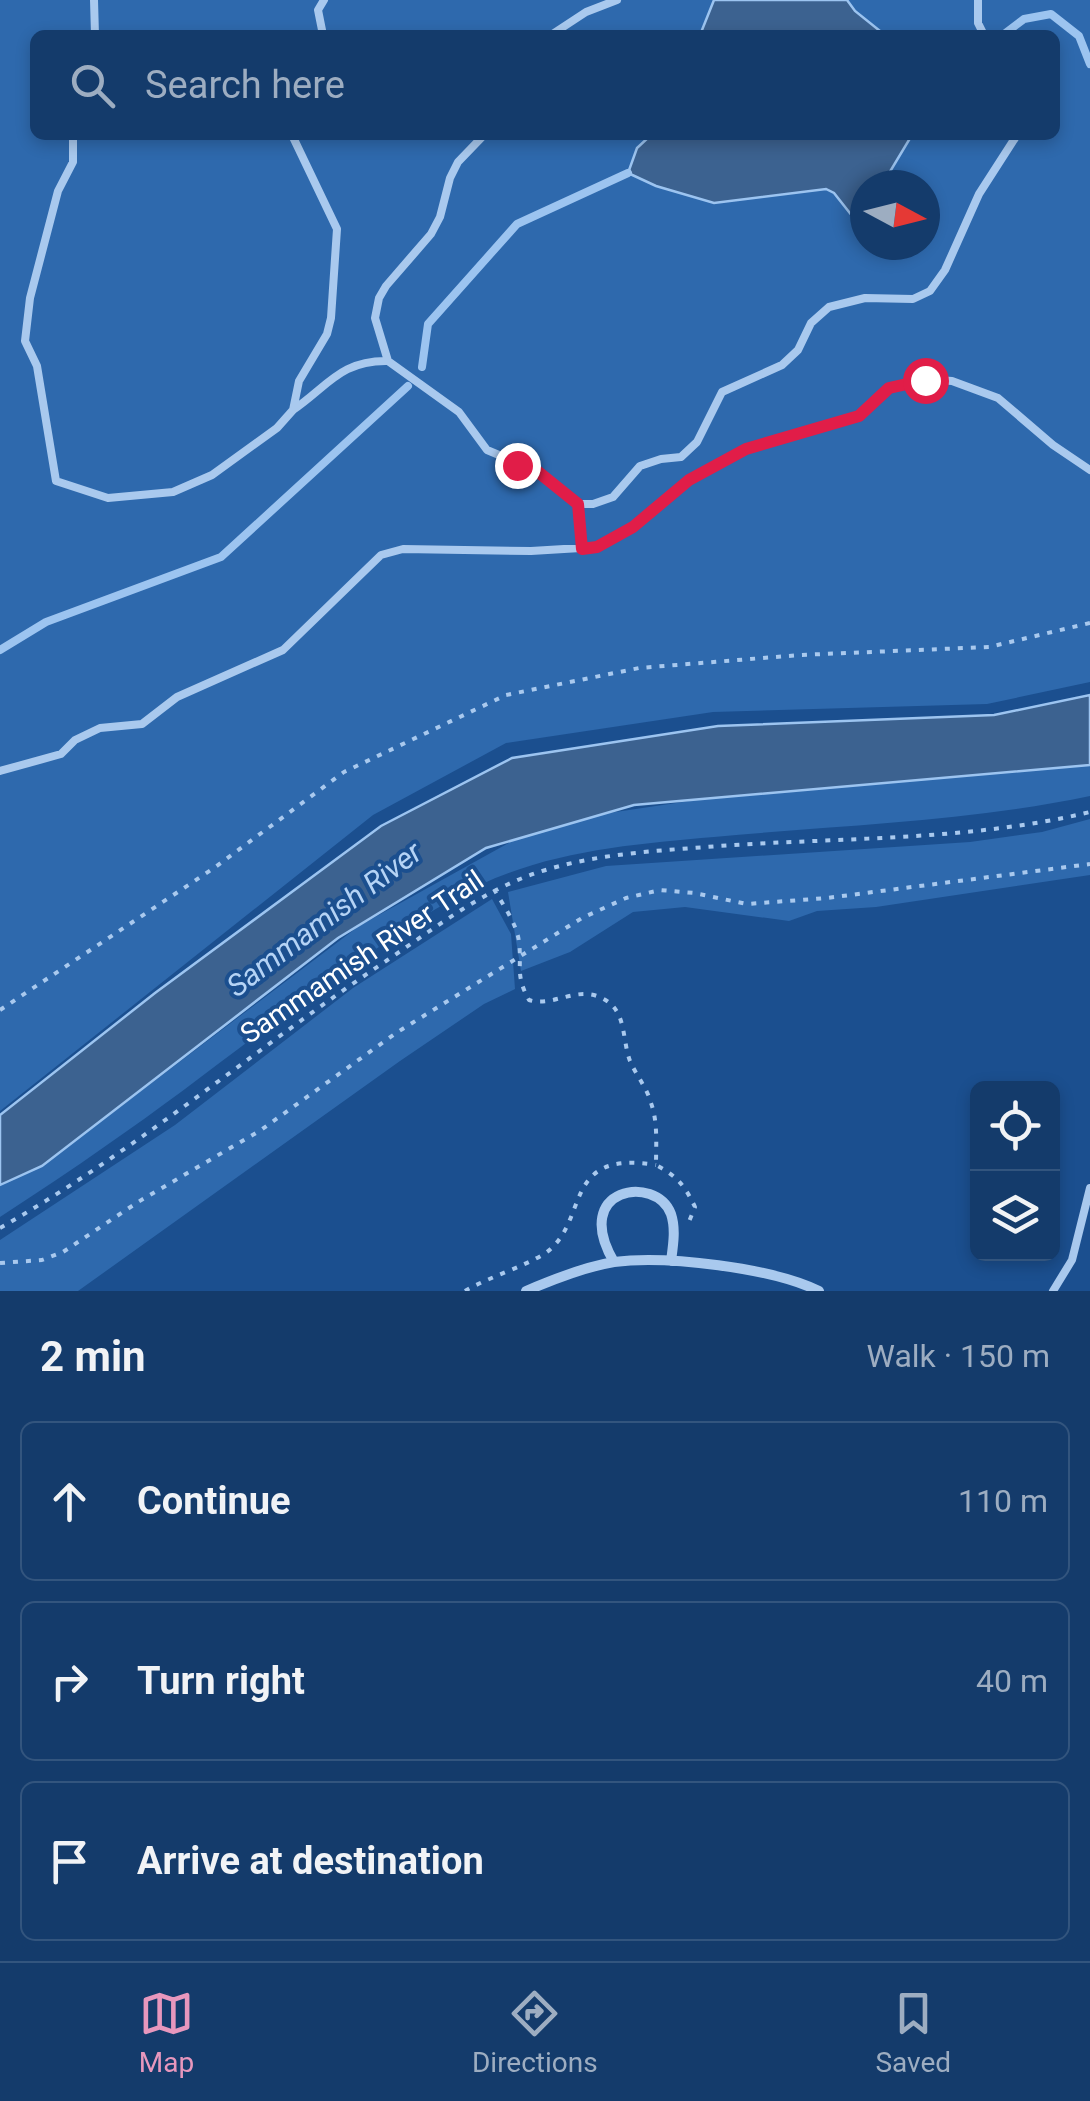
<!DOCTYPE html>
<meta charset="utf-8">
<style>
:root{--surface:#143b6b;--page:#1d4271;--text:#f1f3f6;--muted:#9dadc1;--line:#33557e;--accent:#e797bd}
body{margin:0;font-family:Roboto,sans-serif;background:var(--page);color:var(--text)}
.controls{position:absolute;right:30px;bottom:30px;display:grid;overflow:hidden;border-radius:15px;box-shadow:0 5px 15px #0003}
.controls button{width:90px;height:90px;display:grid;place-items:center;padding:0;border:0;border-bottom:2px solid var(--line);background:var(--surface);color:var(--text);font:50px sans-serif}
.compass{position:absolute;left:850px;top:170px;width:90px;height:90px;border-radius:50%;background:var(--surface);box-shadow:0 5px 15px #0003;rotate:97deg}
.stop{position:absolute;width:30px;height:30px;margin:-22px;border:8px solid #e11d48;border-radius:50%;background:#fff}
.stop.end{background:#e11d48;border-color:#fff;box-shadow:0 2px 10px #0008}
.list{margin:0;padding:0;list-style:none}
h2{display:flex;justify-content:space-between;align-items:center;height:130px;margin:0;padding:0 40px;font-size:42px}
h2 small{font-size:32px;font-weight:400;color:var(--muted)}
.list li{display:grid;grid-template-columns:65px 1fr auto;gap:30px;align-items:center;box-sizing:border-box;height:160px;margin:0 20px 20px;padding:0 20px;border:2px solid var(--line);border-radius:15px}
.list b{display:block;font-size:38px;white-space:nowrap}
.list em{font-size:32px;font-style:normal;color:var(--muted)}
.icon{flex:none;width:55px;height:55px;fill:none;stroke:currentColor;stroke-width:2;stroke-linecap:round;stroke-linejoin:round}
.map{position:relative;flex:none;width:1090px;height:1291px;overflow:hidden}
.search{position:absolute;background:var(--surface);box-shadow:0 5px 15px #0003;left:30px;right:30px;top:30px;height:110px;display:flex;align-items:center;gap:25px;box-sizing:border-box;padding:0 35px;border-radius:15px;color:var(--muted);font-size:38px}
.sheet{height:670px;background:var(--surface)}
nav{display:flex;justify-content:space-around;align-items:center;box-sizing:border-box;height:140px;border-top:2px solid var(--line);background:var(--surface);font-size:28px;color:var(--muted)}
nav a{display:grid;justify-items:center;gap:5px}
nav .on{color:var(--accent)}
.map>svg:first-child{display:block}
.green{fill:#2e69ad;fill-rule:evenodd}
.water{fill:#3c6290;stroke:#9cc4f0;stroke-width:2.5}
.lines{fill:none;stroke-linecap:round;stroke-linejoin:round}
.stream{stroke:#9cc4f0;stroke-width:8}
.path{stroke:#a9c9ee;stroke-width:4;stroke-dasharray:5 8;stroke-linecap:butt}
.service{stroke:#a9c9ee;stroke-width:8}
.minor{stroke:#a9c9ee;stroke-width:10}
.route{stroke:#e11d48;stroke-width:12}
.labels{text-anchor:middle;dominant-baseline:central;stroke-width:8;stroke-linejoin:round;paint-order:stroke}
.street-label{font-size:28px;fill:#fff;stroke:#1b4f8f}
.water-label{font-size:30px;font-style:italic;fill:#b5d3f5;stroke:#1b4f8f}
</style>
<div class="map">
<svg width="1090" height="1291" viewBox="0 0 1090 1291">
<rect width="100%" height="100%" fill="#1b4f8f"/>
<!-- green -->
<path class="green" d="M 0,0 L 1090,0 L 1090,682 L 987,704 L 713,712 L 506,743 L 373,815 L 0,1111 ZM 35,35 L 1055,35 L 1055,135 L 35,135 ZM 865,185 L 925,185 L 925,245 L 865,245 Z
M 1090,765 L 1090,796 C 967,822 840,825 714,837 C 645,843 572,849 506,874 C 446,896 391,939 339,975 C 260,1030 186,1091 107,1145 C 72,1170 36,1193 0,1217 L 0,1185 L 42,1166 L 359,926 L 514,840 L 602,814 L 703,799 Z
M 1090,819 L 1090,875 L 876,907 L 817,911 L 789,921 L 685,907 L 633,912 L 570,952 L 521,971 L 508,892 L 606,866 L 970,842 L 1042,832 Z
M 492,899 L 511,934 L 515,989 L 484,1004 L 400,1061 L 78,1291 L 0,1291 L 0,1240 L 175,1125 L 353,988 Z"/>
<!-- water -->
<path class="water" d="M 714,0 L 847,0 L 855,11 L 885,35 L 700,35 Z
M 651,135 L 912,135 L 882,185 L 865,185 L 864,218 L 853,217 L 834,193 L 826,189 L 714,203 L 656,186 L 628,173 L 637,148 Z
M 1090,695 L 1090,765 L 634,805 L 486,848 L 338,938 L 42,1166 L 0,1185 L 0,1115 L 155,993 L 381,826 L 512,758 L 718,726 L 994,715 Z"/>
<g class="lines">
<!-- stream -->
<path class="stream" d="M 1003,35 L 1024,19 L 1051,14 L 1079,36 L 1090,64
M 422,367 L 428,324 L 517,224 L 628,173
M 0,650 L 46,622 L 221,557 L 408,386"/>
<!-- path -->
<path class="path" d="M 494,889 C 503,905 517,924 519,942 C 522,967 515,975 529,1000 C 551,1007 574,988 597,996 C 628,1007 621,1037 630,1061 C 636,1075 647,1088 651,1103 C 658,1122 656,1145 656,1165 C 677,1176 685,1186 695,1207 L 688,1224
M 0,1010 L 214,868 L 344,772 L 506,695 L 639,668 L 800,655 L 989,647 L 1090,623
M 0,1228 C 136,1151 256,1048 386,961 C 438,926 488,886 549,869 C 600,854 654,851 706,847 C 833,837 966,842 1090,812
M 0,1263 L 42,1260 L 63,1252 L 138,1202 L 261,1130 L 396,1033 L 582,918 L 626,898 L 660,890 L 694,893 L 747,904 L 827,898 L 1090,864
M 465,1291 C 489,1277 523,1267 544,1254 C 591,1223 559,1149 656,1165"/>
<!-- service -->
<path class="service" d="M 94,0 L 95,35
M 978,0 L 978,23 L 984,35
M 323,35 L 318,10 L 324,0
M 551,35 L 586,12 L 617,0
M 73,135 L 73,162 L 58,191 L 30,298 L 25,341 L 37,366 L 56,481 L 108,498 L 173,492 L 212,475 L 277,428 L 293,410 L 299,381 L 327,334 L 331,318 L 337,229 L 292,135
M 484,135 L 458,162 L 450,178 L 440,217 L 431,234 L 386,286 L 379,298 L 375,318 L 388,361 L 459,412 L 487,450 L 537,471 L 579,504 L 593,504 L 613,497 L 640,466 L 661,459 L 681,457 L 697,442 L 722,392 L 782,365 L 798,350 L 811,323 L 829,307 L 865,298 L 913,299 L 930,291 L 945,270 L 979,194 L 1017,135
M 293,410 C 328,386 341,360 388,361
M 579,504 L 582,549
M 0,771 L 61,754 L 75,740 L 100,728 L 142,724 L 177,697 L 283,650 L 381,555 L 403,549 L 531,551 L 597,547 L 633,527 L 689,480 L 746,449 L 859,416 L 889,387 L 925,379 L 952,381 L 998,398 L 1053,445 L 1090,470
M 1053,1291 L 1072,1260 L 1090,1188"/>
<!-- minor -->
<path class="minor" d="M 614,1262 C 570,1187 656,1174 671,1214 C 676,1229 673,1246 671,1261
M 526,1291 C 554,1279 584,1267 614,1262 C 666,1255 772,1268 819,1291"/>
</g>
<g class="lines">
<!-- route -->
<path class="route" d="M 517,465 L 537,471 L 578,504 L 582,549 L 597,547 L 633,527 L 689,480 L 746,449 L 859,416 L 889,388 L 925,380"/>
</g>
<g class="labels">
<!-- street labels -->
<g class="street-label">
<text transform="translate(362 957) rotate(-34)">Sammamish River Trail</text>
</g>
<!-- water labels -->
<g class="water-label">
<text transform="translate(324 919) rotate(-37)">Sammamish River</text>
</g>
</g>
</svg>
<div class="controls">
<button><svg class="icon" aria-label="locate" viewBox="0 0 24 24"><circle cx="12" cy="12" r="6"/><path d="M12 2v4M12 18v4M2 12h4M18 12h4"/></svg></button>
<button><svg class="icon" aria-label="layers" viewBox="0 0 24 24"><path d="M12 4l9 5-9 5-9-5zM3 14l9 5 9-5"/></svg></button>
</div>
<svg class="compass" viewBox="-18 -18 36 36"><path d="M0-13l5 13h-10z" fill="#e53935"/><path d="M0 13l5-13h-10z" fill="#9dadc1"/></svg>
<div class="stop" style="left:925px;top:380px"></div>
<div class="stop end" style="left:517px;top:465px"></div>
<div class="search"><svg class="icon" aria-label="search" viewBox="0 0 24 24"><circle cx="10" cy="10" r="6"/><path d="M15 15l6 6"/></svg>Search here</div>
</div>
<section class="sheet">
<h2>2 min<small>Walk · 150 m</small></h2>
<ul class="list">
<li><svg class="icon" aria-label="ahead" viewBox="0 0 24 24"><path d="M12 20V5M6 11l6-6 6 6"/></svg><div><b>Continue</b></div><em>110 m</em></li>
<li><svg class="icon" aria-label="right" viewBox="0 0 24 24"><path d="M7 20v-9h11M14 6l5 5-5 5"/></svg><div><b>Turn right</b></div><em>40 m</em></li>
<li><svg class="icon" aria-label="arrive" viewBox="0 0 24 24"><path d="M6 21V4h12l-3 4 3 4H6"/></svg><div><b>Arrive at destination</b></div></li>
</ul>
</section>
<nav>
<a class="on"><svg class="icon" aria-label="map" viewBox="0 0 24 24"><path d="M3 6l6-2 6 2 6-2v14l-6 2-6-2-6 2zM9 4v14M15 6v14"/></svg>Map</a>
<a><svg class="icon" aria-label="directions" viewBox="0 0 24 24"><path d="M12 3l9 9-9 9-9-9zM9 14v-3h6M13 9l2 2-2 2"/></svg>Directions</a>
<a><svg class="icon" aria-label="saved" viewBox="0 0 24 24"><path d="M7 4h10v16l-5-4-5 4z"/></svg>Saved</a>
</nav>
